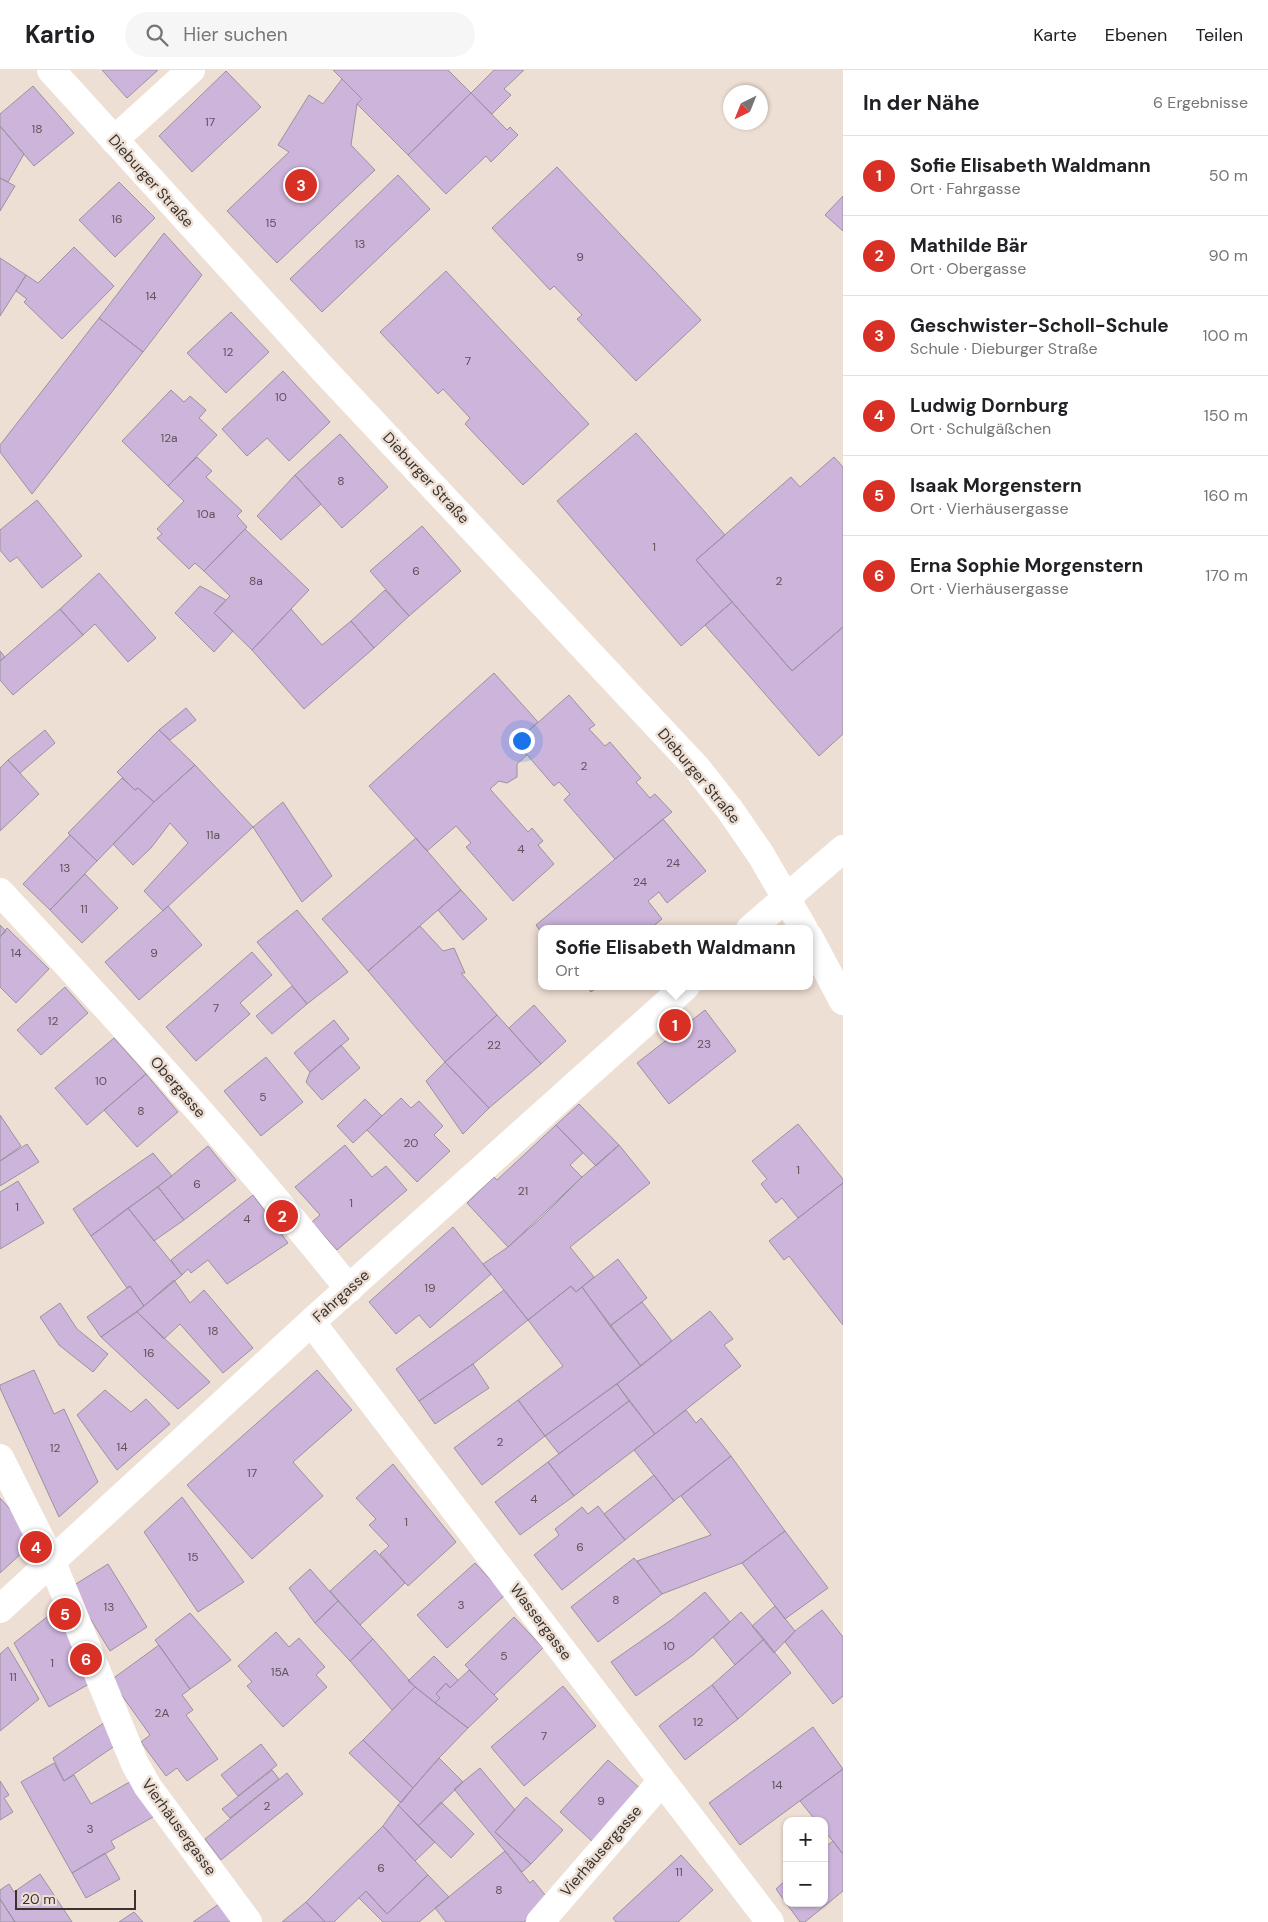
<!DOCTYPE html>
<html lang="de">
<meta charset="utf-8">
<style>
:root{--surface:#fff;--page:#f6f6f6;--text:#202124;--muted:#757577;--line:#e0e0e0;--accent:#d93025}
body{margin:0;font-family:"DM Sans",sans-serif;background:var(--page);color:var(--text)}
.controls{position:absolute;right:15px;bottom:15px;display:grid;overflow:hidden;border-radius:10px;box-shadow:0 1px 4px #0004}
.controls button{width:45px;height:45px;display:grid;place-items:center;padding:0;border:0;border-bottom:1px solid var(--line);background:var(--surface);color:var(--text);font:25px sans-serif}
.compass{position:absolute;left:723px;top:15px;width:45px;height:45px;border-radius:50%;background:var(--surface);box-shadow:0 1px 4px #0004;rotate:223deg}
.scale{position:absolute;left:15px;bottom:12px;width:121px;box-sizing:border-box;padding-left:5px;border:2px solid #39332f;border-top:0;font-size:14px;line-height:18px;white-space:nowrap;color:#39332f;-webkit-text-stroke:4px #eedfd4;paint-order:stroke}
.you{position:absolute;left:521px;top:670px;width:18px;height:18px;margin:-12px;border:4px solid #fff;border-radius:50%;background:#1a73e8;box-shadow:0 0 0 8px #1a73e833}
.badge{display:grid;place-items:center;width:32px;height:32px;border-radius:50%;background:var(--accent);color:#fff;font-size:16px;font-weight:700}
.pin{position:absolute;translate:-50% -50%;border:2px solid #fff;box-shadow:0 1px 5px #0006}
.popup{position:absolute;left:538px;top:855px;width:275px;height:65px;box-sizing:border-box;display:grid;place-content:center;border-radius:10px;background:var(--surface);filter:drop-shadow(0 1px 4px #0005);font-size:16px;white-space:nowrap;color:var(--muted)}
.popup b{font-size:19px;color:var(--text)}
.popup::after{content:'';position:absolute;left:50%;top:100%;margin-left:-10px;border:10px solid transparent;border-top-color:var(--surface)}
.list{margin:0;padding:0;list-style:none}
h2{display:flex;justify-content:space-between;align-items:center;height:65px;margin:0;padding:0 20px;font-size:21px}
h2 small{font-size:16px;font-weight:400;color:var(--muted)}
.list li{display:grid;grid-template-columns:32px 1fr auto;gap:15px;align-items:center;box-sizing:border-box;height:80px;padding:0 20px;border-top:1px solid var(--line)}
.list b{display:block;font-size:19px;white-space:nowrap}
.list p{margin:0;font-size:16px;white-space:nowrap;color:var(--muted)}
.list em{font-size:16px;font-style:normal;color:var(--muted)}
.icon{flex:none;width:28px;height:28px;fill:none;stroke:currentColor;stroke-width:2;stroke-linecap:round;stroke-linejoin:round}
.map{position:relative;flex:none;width:843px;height:1852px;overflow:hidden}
header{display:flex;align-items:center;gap:30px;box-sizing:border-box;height:70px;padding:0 25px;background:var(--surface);border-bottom:1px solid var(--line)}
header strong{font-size:24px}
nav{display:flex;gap:28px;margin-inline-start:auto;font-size:18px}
.search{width:350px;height:45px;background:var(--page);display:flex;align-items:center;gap:12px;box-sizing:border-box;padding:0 18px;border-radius:28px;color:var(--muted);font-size:19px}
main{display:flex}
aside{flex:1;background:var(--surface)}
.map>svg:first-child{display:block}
.building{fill:#ccb4db;stroke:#9a92a0}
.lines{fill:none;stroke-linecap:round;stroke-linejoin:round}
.street{stroke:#fff;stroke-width:28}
.secondary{stroke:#fff;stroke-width:28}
.labels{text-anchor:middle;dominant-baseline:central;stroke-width:5;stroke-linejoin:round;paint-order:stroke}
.number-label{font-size:12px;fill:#5e535a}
.street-label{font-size:15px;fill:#39332f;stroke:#eedfd4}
</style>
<header>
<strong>Kartio</strong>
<div class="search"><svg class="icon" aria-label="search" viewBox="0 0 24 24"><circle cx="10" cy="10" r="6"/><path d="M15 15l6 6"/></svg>Hier suchen</div>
<nav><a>Karte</a><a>Ebenen</a><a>Teilen</a></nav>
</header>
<main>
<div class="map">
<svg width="843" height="1852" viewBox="0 0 843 1852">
<rect width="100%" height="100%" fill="#eedfd4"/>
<!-- building -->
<path class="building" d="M 102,0 L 158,0 L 127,28 Z
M 333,0 L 448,0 L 471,23 L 408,85 L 357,34 L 362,29 Z
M 494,0 L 524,0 L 504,19 L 511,25 L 492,44 L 471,23 Z
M 226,1 L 261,37 L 192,102 L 159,66 Z
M 342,9 L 362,29 L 357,34 L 351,75 L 375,100 L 277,193 L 227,141 L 289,82 L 278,75 L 309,25 L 323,34 Z
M 33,16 L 74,63 L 34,96 L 0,56 L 0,44 Z
M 471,23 L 507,60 L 510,57 L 518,65 L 491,92 L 486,86 L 446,124 L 408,85 Z
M 0,56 L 24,84 L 8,112 L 0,108 Z
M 557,97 L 701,250 L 636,311 L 577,249 L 582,245 L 554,216 L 550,220 L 492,158 Z
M 398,105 L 430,139 L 322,242 L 290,209 Z
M 0,108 L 15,116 L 0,141 Z
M 119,112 L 155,148 L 115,187 L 79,150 Z
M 843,126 L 843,161 L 825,145 Z
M 164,163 L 202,205 L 143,282 L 99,248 Z
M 74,177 L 114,216 L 62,269 L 24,232 L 27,229 L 16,221 L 26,205 L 38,213 Z
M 0,188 L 26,205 L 0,246 Z
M 446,201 L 589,354 L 523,415 L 465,354 L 470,348 L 443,319 L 438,324 L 380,262 Z
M 231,242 L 269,282 L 226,323 L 187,283 Z
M 99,248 L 143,282 L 32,424 L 0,382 L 0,375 Z
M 283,301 L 330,352 L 289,391 L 267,368 L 247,386 L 222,359 Z
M 171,320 L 184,332 L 190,326 L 206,340 L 199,348 L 217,365 L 168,416 L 122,371 Z
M 636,363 L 725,465 L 696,490 L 732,532 L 681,576 L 557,431 Z
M 340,364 L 388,417 L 342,458 L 295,405 Z
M 197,387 L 212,401 L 206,407 L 242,441 L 237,446 L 247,457 L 204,501 L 195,493 L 189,499 L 157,468 L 162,464 L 157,459 L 184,431 L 168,416 Z
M 834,387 L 843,397 L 843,557 L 792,601 L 696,490 L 791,407 L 800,417 Z
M 295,405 L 321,434 L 281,470 L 257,446 Z
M 37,430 L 82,486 L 42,518 L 17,487 L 10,492 L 0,480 L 0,460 Z
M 422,456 L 461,501 L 409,546 L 370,501 Z
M 245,459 L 309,520 L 252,580 L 214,543 L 230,526 L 204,501 Z
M 99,503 L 156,568 L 128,592 L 95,554 L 83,565 L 60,539 Z
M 200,516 L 226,530 L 214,543 L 233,561 L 214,582 L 175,543 Z
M 385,520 L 409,546 L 374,578 L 351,551 Z
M 732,532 L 792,601 L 843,557 L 843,664 L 819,686 L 705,555 Z
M 60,539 L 83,565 L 13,625 L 0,610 L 0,591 Z
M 291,539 L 322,575 L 351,551 L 374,578 L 304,639 L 252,580 Z
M 0,581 L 5,587 L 0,591 Z
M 494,603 L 538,652 L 516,672 L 527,685 L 517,694 L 517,707 L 507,713 L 499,711 L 490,719 L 528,762 L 532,758 L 543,771 L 538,775 L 554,794 L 513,831 L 466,777 L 471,773 L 456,756 L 427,781 L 369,716 Z
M 569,625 L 595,655 L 589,659 L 605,676 L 610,672 L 641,708 L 636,712 L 650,728 L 655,724 L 672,742 L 615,789 L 564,730 L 570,724 L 559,712 L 554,716 L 516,672 Z
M 186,638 L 196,650 L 170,670 L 159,660 Z
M 45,660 L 55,673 L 20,703 L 8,690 Z
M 159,660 L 195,695 L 154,732 L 138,718 L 135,720 L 117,702 Z
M 8,690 L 39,724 L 0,761 L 0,698 Z
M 195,695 L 253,757 L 163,841 L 144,821 L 188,773 L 170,753 L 151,778 L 133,795 L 113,774 L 154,732 Z
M 122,708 L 135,720 L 138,718 L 154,732 L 97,791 L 68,763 Z
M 283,732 L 332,806 L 302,832 L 253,757 Z
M 663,749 L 706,801 L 667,833 L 659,822 L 648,831 L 662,849 L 650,859 L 541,859 L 541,862 L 536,855 Z
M 70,765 L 97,791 L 50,840 L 23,814 Z
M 416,768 L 461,820 L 368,901 L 322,849 Z
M 85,804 L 118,838 L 82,873 L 50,840 Z
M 461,820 L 487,849 L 463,870 L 438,840 Z
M 168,836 L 202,875 L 139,930 L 105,892 Z
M 297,840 L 348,902 L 307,934 L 257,872 Z
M 0,855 L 6,861 L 0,867 Z
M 420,856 L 443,881 L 454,878 L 465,903 L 461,903 L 497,945 L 445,992 L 368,901 Z
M 7,858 L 49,899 L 16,933 L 0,917 L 0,867 Z
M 252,882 L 272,905 L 240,933 L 250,944 L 196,991 L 166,957 Z
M 292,916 L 307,934 L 272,964 L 256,946 Z
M 586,916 L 599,916 L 591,922 Z
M 65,917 L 88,943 L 41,985 L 17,960 Z
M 534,935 L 566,971 L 541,994 L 509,958 Z
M 705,940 L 736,981 L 669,1034 L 637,993 Z
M 497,945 L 541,994 L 489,1038 L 445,992 Z
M 334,950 L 349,969 L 310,1002 L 294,983 Z
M 114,968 L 146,1004 L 87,1055 L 55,1018 Z
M 341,975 L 360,998 L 322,1030 L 306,1012 L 310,1002 Z
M 266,987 L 303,1032 L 261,1066 L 224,1021 Z
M 445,992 L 489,1038 L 463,1064 L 426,1011 Z
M 146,1004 L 178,1042 L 137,1077 L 104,1040 Z
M 401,1028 L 411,1038 L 419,1031 L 443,1056 L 434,1065 L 450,1081 L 417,1112 L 367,1060 Z
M 365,1029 L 382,1046 L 353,1073 L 337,1056 Z
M 579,1034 L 619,1075 L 596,1096 L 556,1055 Z
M 0,1045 L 21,1076 L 0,1091 Z
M 798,1054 L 843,1109 L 843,1113 L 798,1148 L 782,1128 L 776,1133 L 761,1114 L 767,1109 L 752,1091 Z
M 556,1055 L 583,1083 L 570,1095 L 582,1107 L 508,1177 L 467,1133 L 494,1107 L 497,1110 Z
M 27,1074 L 39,1092 L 0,1116 L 0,1091 Z
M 345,1075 L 372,1107 L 386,1096 L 407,1120 L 337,1180 L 312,1152 L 320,1145 L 295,1117 Z
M 619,1075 L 650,1113 L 570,1177 L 594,1207 L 576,1222 L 571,1216 L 528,1250 L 483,1194 L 508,1177 L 540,1149 L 582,1107 Z
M 208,1076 L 236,1110 L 184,1150 L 158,1117 Z
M 153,1083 L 172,1106 L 91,1166 L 73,1139 Z
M 18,1111 L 44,1153 L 0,1179 L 0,1122 Z
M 843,1113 L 843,1255 L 789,1186 L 784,1190 L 769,1171 Z
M 158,1117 L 184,1150 L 154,1171 L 128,1138 Z
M 253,1125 L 288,1173 L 227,1214 L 208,1190 L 191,1203 L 188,1199 L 182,1205 L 171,1190 Z
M 128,1138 L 182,1205 L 144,1236 L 130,1216 L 127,1218 L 91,1166 Z
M 453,1157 L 491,1204 L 430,1258 L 419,1245 L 396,1264 L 369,1232 Z
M 618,1189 L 647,1228 L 610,1256 L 582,1217 Z
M 174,1210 L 190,1233 L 204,1220 L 253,1278 L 223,1303 L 180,1254 L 164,1269 L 137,1242 Z
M 130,1216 L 144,1236 L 101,1267 L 87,1247 Z
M 571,1216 L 576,1222 L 582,1217 L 641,1296 L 545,1366 L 518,1330 L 563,1296 L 528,1250 Z
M 504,1220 L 528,1250 L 473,1294 L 419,1331 L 396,1299 Z
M 642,1232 L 672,1271 L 641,1296 L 610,1256 Z
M 60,1233 L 77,1259 L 108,1284 L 93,1302 L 59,1275 L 40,1247 Z
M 710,1241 L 733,1269 L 724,1275 L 741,1296 L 655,1364 L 617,1314 Z
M 137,1242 L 210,1312 L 178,1339 L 101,1267 Z
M 473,1294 L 489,1318 L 435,1354 L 419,1331 Z
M 34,1300 L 54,1344 L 64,1339 L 98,1412 L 59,1447 L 0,1318 L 0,1315 Z
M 317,1300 L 352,1340 L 293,1392 L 323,1426 L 252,1489 L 187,1415 Z
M 617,1314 L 629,1331 L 559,1384 L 545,1366 Z
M 105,1320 L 131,1342 L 146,1329 L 170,1354 L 117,1400 L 77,1345 Z
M 518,1330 L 545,1366 L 482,1415 L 454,1378 Z
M 629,1331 L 655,1364 L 574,1426 L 548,1392 Z
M 686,1340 L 696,1353 L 701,1348 L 731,1386 L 674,1431 L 634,1380 Z
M 731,1386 L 785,1461 L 742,1493 L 662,1524 L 637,1491 L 711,1465 L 681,1426 Z
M 548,1392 L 574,1426 L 520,1465 L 495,1432 Z
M 393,1394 L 456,1472 L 408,1516 L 380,1484 L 389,1476 L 369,1455 L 376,1449 L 356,1428 Z
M 654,1405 L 674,1431 L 625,1470 L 604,1444 Z
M 182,1427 L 244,1512 L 198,1542 L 144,1462 Z
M 0,1428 L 37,1469 L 0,1503 Z
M 598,1436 L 625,1470 L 562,1520 L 534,1485 L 559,1465 L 555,1459 L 582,1437 L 588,1444 Z
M 785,1461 L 828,1518 L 785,1549 L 742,1493 Z
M 375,1480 L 405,1513 L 360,1555 L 330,1521 Z
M 634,1488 L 662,1524 L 598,1572 L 571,1537 Z
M 475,1493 L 505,1525 L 447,1578 L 417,1545 Z
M 108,1494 L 147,1557 L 110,1581 L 71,1517 Z
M 310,1499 L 338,1531 L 315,1553 L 289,1518 Z
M 705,1522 L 730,1552 L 693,1585 L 636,1626 L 611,1592 L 671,1550 Z
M 338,1531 L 373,1569 L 350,1591 L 315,1553 Z
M 775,1536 L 795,1561 L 774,1583 L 752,1556 Z
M 57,1539 L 89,1614 L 49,1637 L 14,1573 Z
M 822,1540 L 843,1567 L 843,1626 L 833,1634 L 785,1572 L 795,1561 Z
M 741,1542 L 764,1569 L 735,1595 L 713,1567 Z
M 190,1543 L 231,1590 L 190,1619 L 155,1570 Z
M 514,1547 L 543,1578 L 494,1625 L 465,1595 Z
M 276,1562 L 289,1577 L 299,1568 L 325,1597 L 316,1605 L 327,1617 L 283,1657 L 247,1616 L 252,1612 L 238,1596 Z
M 373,1569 L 415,1617 L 392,1640 L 350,1591 Z
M 764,1569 L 791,1603 L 738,1649 L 712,1615 Z
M 159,1575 L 190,1619 L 182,1625 L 193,1640 L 186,1645 L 218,1689 L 187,1711 L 177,1698 L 166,1706 L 141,1672 L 150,1665 L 111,1610 Z
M 8,1577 L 39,1629 L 0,1661 L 0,1584 Z
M 434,1586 L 458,1610 L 450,1618 L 446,1613 L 436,1624 L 440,1628 L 435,1633 L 408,1611 Z
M 469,1600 L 498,1629 L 468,1658 L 435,1633 L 440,1628 L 436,1624 L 446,1613 L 450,1618 Z
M 712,1615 L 738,1649 L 685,1690 L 659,1656 Z
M 563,1616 L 596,1656 L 524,1716 L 491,1677 Z
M 415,1617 L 468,1658 L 439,1688 L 413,1718 L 363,1670 Z
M 105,1652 L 116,1675 L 64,1711 L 53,1688 Z
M 813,1657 L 843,1699 L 740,1775 L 709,1733 Z
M 363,1670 L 413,1718 L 401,1733 L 349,1683 Z
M 261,1674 L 277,1695 L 238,1726 L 221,1705 Z
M 439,1688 L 463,1712 L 418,1756 L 398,1735 Z
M 608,1690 L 642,1720 L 594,1773 L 560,1742 Z
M 54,1693 L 64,1711 L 74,1705 L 91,1734 L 133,1710 L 153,1747 L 111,1771 L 115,1778 L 72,1803 L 21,1712 Z
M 480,1698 L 515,1740 L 495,1762 L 531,1794 L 522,1802 L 454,1719 Z
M 843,1699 L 843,1784 L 824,1760 L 824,1751 L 816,1751 L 800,1731 Z
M 272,1700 L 279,1709 L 230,1748 L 222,1739 Z
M 287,1703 L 303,1724 L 221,1790 L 205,1769 Z
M 0,1711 L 9,1725 L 4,1728 L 13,1742 L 0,1750 Z
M 526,1727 L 563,1760 L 531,1794 L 495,1762 Z
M 441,1732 L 474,1764 L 451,1788 L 418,1756 Z
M 398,1735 L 435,1772 L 415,1791 L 383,1756 Z
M 383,1756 L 428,1805 L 387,1844 L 366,1821 L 334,1852 L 325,1852 L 306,1832 Z
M 833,1771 L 843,1784 L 843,1821 L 805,1852 L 800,1852 L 776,1819 L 787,1809 L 787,1833 L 824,1833 L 824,1778 Z
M 505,1781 L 530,1813 L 533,1810 L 550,1831 L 524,1852 L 446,1852 L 435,1838 Z
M 105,1783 L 120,1809 L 86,1828 L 72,1803 Z
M 681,1785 L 713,1820 L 678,1852 L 616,1852 L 613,1848 Z
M 40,1804 L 72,1852 L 15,1852 L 0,1829 L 0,1820 L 9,1814 L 14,1822 Z
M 428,1805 L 449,1827 L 419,1852 L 383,1852 L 359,1828 L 366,1821 L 387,1844 Z
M 0,1829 L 15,1852 L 0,1852 Z
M 306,1832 L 325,1852 L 282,1852 Z
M 219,1834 L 233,1852 L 193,1852 Z
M 134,1842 L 143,1852 L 119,1852 Z"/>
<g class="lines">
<!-- street -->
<path class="street" d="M 114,70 L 191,0
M 0,822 C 120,951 239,1081 349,1219
M 312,1253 L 770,1852
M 0,1388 L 51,1490 L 135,1694 L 148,1717 L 248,1852
M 540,1852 L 662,1711"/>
<!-- secondary -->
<path class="secondary" d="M 51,0 L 321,297 L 696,697 L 730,740 L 761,785 L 804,859
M 750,859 L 843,779
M 809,867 L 843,931
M 0,1539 L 319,1245 L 686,916"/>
</g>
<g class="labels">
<!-- number labels -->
<g class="number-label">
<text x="210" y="52">17</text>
<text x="37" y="59">18</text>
<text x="117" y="149">16</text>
<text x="271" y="153">15</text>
<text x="360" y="174">13</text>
<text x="580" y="187">9</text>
<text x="151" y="226">14</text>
<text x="228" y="282">12</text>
<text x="468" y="291">7</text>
<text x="281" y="327">10</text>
<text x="169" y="368">12a</text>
<text x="341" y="411">8</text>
<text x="206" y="444">10a</text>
<text x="654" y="477">1</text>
<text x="416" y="501">6</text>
<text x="256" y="511">8a</text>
<text x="779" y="511">2</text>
<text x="584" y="696">2</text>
<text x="213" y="765">11a</text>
<text x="521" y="779">4</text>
<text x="673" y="793">24</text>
<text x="65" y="798">13</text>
<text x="640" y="812">24</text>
<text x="84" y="839">11</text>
<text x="16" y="883">14</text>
<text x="154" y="883">9</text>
<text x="216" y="938">7</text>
<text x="53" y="951">12</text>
<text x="704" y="974">23</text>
<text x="494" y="975">22</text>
<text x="101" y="1011">10</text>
<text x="263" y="1027">5</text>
<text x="141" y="1041">8</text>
<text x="411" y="1073">20</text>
<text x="798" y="1100">1</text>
<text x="197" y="1114">6</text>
<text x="523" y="1121">21</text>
<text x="351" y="1133">1</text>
<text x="17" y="1137">1</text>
<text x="247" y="1149">4</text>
<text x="430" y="1218">19</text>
<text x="213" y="1261">18</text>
<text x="149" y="1283">16</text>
<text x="500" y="1372">2</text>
<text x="122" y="1377">14</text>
<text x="55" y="1378">12</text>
<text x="252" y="1403">17</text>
<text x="534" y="1429">4</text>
<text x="406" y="1452">1</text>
<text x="580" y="1477">6</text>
<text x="193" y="1487">15</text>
<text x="616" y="1530">8</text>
<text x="461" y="1535">3</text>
<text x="109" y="1537">13</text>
<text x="669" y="1576">10</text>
<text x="504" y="1586">5</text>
<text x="52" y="1593">1</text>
<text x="280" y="1602">15A</text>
<text x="13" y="1607">11</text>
<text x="162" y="1643">2A</text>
<text x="698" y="1652">12</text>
<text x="544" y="1666">7</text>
<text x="777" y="1715">14</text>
<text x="601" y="1731">9</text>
<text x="267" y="1736">2</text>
<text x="90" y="1759">3</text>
<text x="381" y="1798">6</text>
<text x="679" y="1802">11</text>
<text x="499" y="1820">8</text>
</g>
<!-- street labels -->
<g class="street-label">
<text transform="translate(151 111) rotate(48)">Dieburger Straße</text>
<text transform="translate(426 408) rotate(47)">Dieburger Straße</text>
<text transform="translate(699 706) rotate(50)">Dieburger Straße</text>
<text transform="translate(178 1017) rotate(49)">Obergasse</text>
<text transform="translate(341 1226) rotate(-42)">Fahrgasse</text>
<text transform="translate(541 1552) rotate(53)">Wassergasse</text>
<text transform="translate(179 1757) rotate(54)">Vierhäusergasse</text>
<text transform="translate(601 1781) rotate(-49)">Vierhäusergasse</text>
</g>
</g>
</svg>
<div class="controls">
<button>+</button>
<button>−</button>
</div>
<svg class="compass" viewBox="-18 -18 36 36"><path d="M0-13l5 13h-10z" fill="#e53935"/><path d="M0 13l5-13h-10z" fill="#757577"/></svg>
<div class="scale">20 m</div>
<div class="you"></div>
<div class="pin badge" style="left:675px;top:955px">1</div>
<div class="popup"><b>Sofie Elisabeth Waldmann</b>Ort</div>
<div class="pin badge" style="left:282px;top:1146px">2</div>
<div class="pin badge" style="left:301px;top:115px">3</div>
<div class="pin badge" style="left:36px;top:1477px">4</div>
<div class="pin badge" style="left:65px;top:1544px">5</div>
<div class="pin badge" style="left:86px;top:1589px">6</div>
</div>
<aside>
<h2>In der Nähe<small>6 Ergebnisse</small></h2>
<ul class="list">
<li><span class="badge">1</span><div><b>Sofie Elisabeth Waldmann</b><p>Ort · Fahrgasse</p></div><em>50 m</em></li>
<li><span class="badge">2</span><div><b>Mathilde Bär</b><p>Ort · Obergasse</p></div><em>90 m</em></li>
<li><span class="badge">3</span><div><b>Geschwister-Scholl-Schule</b><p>Schule · Dieburger Straße</p></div><em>100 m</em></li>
<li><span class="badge">4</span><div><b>Ludwig Dornburg</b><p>Ort · Schulgäßchen</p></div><em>150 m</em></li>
<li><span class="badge">5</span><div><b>Isaak Morgenstern</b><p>Ort · Vierhäusergasse</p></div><em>160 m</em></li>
<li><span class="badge">6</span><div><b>Erna Sophie Morgenstern</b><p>Ort · Vierhäusergasse</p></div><em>170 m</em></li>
</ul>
</aside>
</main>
